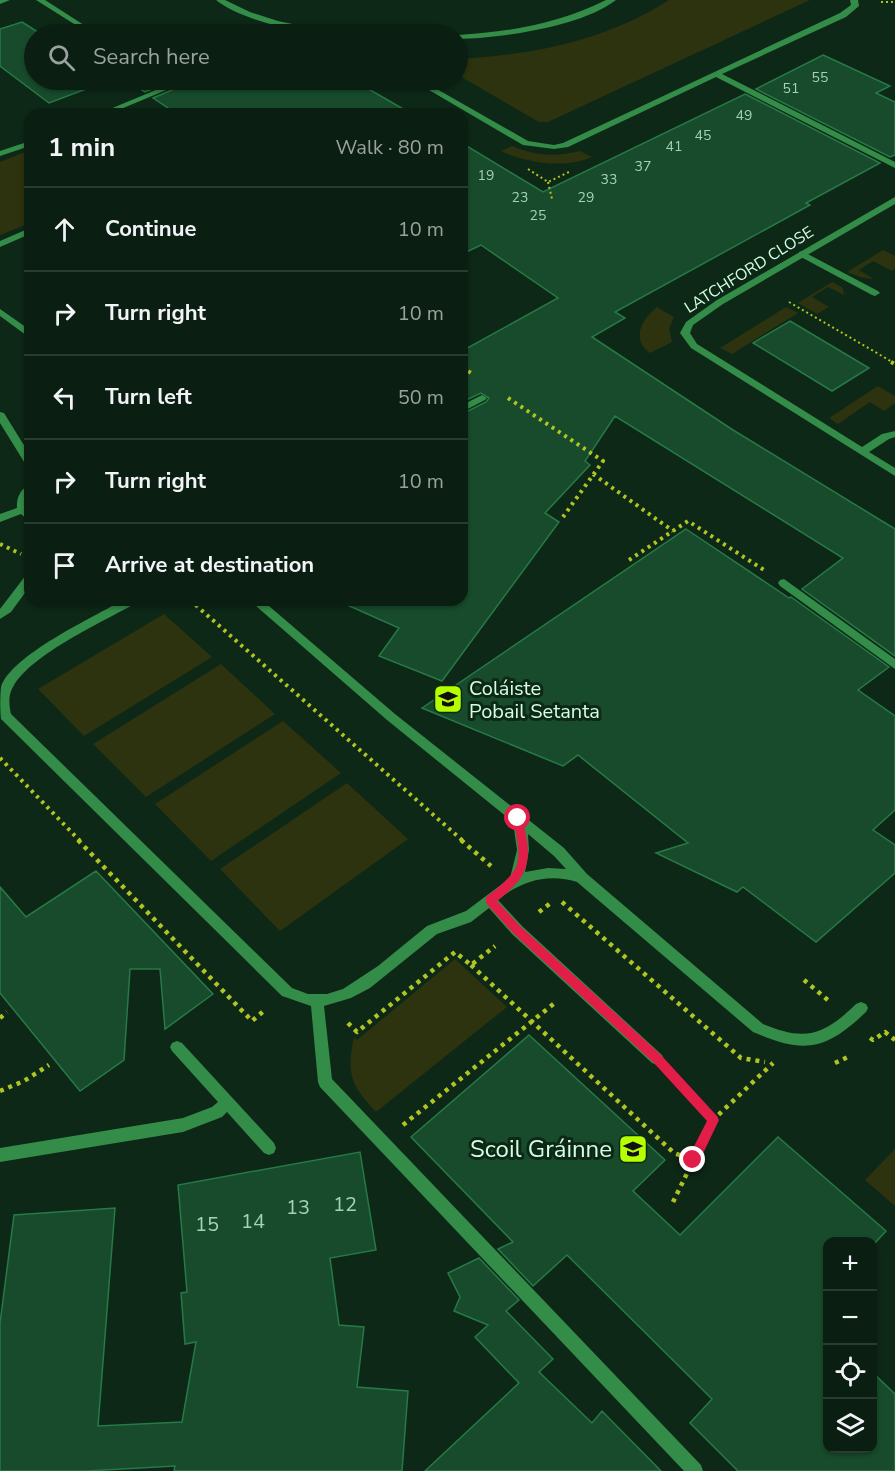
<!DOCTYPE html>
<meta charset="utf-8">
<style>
:root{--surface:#0a1e11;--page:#182b1f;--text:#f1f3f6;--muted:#99a29f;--line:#2a3c31}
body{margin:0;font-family:"Nunito Sans",sans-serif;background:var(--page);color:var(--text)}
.controls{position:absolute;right:18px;bottom:18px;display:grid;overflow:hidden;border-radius:12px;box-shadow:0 2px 4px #0004}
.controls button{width:54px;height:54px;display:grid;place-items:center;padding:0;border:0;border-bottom:2px solid var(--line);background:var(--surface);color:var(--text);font:30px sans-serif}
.stop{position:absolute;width:18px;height:18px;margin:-14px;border:4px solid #e11d48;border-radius:50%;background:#fff}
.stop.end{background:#e11d48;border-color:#fff;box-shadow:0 2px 6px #0008}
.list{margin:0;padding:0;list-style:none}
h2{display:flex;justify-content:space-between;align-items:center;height:78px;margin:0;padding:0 24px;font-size:26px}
h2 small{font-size:20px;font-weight:400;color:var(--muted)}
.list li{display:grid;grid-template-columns:39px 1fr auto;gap:18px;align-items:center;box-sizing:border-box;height:84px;padding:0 24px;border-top:2px solid var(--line)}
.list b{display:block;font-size:22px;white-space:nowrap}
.list em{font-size:20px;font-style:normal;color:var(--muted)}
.icon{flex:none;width:33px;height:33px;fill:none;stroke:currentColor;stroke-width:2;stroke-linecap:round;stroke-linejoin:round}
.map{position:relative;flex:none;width:895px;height:1471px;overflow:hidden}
.search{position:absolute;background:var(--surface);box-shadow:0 2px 4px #0004;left:24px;top:24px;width:444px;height:66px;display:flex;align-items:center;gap:15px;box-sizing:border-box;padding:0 21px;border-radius:33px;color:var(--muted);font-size:22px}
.panel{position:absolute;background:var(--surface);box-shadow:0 2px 4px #0004;left:24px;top:108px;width:444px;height:498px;border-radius:18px}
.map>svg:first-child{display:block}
.green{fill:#2d330f}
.building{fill:#174b2b;stroke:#267a46;stroke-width:1.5}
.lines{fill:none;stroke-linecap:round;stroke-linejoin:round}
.path-far2{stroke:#b0c522;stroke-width:2;stroke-dasharray:2 3;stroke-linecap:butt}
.path-far1{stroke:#b0c522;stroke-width:4;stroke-dasharray:3 4.5;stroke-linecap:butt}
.path{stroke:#b0c522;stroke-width:4.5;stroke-dasharray:4 5;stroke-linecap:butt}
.lane{fill:#338c47;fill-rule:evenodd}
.street{fill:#338c47;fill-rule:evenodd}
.route{fill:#e11d48}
.labels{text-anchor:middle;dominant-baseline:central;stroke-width:6;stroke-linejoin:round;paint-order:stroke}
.far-number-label{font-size:14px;fill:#a5d2b4}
.far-street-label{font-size:16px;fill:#d4ffe1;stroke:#0d2817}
.poi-label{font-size:20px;fill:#d4ffe1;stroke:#0d2817;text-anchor:start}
.near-number-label{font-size:20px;fill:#a5d2b4}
.near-poi-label{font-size:24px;fill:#d4ffe1;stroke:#0d2817;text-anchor:end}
</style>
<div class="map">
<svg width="895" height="1471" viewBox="0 0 895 1471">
<rect width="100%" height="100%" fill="#0d2817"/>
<!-- green -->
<path class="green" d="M 669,0 L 810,0 L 548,122 L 539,122 L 458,75 L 458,59 C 532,55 605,41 669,0 Z
M 512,146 C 534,156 557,157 580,151 L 592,157 C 564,169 528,163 501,151 Z
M 30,150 L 30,223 L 0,235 L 0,162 Z
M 883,250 L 895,256 L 895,268 L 892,271 L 873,261 L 859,270 L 874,279 L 863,278 L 847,272 Z
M 832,282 L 843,288 L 844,295 L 828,287 L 812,297 L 829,307 L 817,314 L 798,303 Z
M 657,307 L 674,317 L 669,329 L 672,342 L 650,353 C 631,339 641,320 657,307 Z
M 786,307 L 798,313 L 732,354 L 720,348 Z
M 878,386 L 895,396 L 895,403 L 884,411 L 870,402 L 838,424 L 829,418 Z
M 164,614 L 212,657 L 84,736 L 38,689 Z
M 221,664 L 275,714 L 146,797 L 93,744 Z
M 283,721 L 341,773 L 211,861 L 155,804 Z
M 347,783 L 408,839 L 280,931 L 220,869 Z
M 455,959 L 507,1007 L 376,1112 C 351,1086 346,1073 354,1037 L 357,1040 Z
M 895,1149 L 895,1206 L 865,1180 Z"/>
<!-- building -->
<path class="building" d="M 22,22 L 41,34 L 34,34 L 34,80 L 110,80 L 49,103 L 0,66 L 0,29 Z
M 823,55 L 890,86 L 876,93 L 895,102 L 895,155 L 890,157 L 756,89 Z
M 125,80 L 175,80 L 145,92 Z
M 192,80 L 353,80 L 412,114 L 177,114 L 153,98 L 191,82 Z
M 745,94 L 880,163 L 806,203 L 810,205 L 615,312 L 625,318 L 592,337 L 733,430 L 895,529 L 895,656 L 802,589 L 843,558 L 615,416 L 585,461 L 590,465 L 545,513 L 559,522 L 442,681 L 379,656 L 399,628 L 336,600 L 462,600 L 462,414 L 486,402 L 489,398 L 481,393 L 462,402 L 462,351 L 558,298 L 481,245 L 462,254 L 462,143 L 543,192 Z
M 790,321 L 869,368 L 832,391 L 753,343 Z
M 686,529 L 789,598 L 791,597 L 889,667 L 858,690 L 895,716 L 895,810 L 873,830 L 895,845 L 895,873 L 816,942 L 743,887 L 737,892 L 656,853 L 688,843 L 578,755 L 563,766 L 422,708 Z
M 96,871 L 213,994 L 165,1029 L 160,969 L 130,969 L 124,1060 L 80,1091 L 0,993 L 0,887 L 26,917 Z
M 529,1035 L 665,1160 L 633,1191 L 680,1235 L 778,1137 L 886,1231 L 873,1245 L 873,1242 L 828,1242 L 828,1325 L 824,1329 L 828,1331 L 828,1449 L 873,1449 L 873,1373 L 895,1394 L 895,1471 L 738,1471 L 690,1423 L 712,1399 L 567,1255 L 533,1286 L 498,1249 L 513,1242 L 411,1137 Z
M 360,1152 L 376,1250 L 330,1258 L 339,1325 L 364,1327 L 357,1387 L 408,1391 L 402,1471 L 174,1471 L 175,1466 L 87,1471 L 0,1471 L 0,1323 L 14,1215 L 115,1208 L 98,1426 L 182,1422 L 196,1342 L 185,1344 L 181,1293 L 187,1292 L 178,1185 Z
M 479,1258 L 519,1300 L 506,1311 L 553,1359 L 539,1372 L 592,1423 L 602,1411 L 661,1471 L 425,1471 L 519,1383 L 475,1337 L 488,1325 L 454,1311 L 460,1297 L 448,1273 Z"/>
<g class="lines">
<!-- path-far2 -->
<path class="path-far2" d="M 881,2 L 895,2
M 528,169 L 548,182 L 571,171
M 548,182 L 552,199
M 789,302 L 894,363"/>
<!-- path-far1 -->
<path class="path-far1" d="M 891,362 L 895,364
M 462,367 L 474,375
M 508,398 L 603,461 L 563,517
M 593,474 L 673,531
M 0,544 L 21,554
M 629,560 L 688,521 L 764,570
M 190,600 L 463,841
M 0,758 L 80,841"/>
<!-- path -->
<path class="path" d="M 78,840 L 252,1021 L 266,1009
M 461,840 L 491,866
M 562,902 L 741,1058 L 765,1062
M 539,912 L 552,902
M 471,965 L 674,1153 L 694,1160
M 804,980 L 829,1001
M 0,1018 L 7,1012
M 348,1023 L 357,1032 L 455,952 L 471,965 L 495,946
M 870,1038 L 873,1040 L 885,1032 L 895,1040
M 835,1063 L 850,1056
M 674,1077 L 713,1120
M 0,1091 L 24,1081 L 49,1065
M 403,1125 L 556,1002
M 673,1202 L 713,1120 L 773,1063"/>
<!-- lane -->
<path class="lane" d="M 802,251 L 878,291 L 880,293 L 875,296 L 872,295 L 799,256 L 799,252 Z
M 482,395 L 487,398 L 485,400 L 462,412 L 462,405 Z
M 784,579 L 895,659 L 895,669 L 780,586 L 778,583 L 780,580 Z
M 123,600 L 138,600 L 136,603 C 103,622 31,654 13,687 C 8,695 9,705 11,714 L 292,988 L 308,994 L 327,994 L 343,989 L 378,966 L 427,926 L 466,911 L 510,878 L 517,850 L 513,822 L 387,720 L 249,600 L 262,600 L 395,714 L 564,848 L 587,874 L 763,1024 C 806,1042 824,1035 856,1004 L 861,1002 L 866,1004 L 868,1008 L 866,1012 C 825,1051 804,1054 753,1032 L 577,882 C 548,873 521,881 498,900 L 522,926 L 662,1055 L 664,1059 L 662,1063 L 657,1065 L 652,1063 L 512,934 L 489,908 L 471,922 L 437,934 L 370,988 L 351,998 L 324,1006 L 332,1079 L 701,1465 L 703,1471 L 684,1471 L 320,1087 L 318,1082 L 311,1006 L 282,996 L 1,719 C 0,711 0,696 1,687 C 11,655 94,617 123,600 ZM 528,834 L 554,856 L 566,869 L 548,868 L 525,872 L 529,850 Z"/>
<!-- street -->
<path class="street" d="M 0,0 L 10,0 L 0,4 Z
M 36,0 L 45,0 L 98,34 L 90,34 Z
M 216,0 L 225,0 L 250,12 L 278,21 L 340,34 C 309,37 240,20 216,0 Z
M 606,0 L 616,0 C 581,27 501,38 458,39 L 458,35 C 510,32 560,23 606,0 Z
M 850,0 L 858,0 L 859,6 L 846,17 L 722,74 L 895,162 L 895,168 L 716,77 L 568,147 L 554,149 L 523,145 L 412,80 L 421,80 L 528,141 L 554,145 L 563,143 L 840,13 L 851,5 Z
M 180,80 L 190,80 L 109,114 L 98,114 Z
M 30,141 L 30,146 L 0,156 L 0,151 Z
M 895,197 L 895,204 L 723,304 L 693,325 L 690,333 L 697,344 L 862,447 L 882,434 L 895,431 L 895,437 L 889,439 L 869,452 L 895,468 L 895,476 L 691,348 L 680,333 L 686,322 L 717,300 Z
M 30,228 L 30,234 L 0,247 L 0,241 Z
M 0,309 L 30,330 L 30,338 L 0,316 Z
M 0,412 L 4,413 L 30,455 L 30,466 L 26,465 L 0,423 Z
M 30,485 C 30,492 26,499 27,506 C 28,512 30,515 30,522 L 21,514 L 0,522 L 0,514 L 17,508 C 16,498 21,488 30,485 Z
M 30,574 L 30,586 L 11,612 L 0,619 L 0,609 L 26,575 Z
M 177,1041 L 182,1043 L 274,1143 L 276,1148 L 274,1153 L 269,1155 L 264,1153 L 227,1112 L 222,1117 L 183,1132 L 0,1162 L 0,1148 L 183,1118 L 212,1107 L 218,1102 L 172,1051 L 170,1047 L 172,1043 Z"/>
</g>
<!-- route -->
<path class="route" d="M 518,814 C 524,817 524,823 525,830 C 533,866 525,879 497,901 L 520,926 L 661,1055 L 717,1116 L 719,1120 L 698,1164 L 689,1164 L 687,1160 L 707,1121 L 653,1062 L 513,933 L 486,903 L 486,897 C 524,868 522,863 513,818 Z"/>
<!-- icons -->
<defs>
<g id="school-square" transform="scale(1.5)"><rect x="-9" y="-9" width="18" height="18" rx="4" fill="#b6ff00" stroke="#0d2817"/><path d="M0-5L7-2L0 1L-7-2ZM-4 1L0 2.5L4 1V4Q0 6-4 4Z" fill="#111"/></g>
</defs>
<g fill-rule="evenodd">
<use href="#school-square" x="448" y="699"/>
<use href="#school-square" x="633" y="1149"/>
</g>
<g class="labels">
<!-- far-number labels -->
<g class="far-number-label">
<text x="820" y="77">55</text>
<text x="791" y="88">51</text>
<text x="744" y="115">49</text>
<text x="703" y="135">45</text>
<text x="674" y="146">41</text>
<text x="643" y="166">37</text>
<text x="486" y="175">19</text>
<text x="609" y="179">33</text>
<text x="520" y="197">23</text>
<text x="586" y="197">29</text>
<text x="538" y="215">25</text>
</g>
<!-- far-street labels -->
<g class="far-street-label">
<text transform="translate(749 270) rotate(-32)">LATCHFORD CLOSE</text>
</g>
<!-- poi labels -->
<g class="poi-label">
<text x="469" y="688">Coláiste<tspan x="469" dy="23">Pobail Setanta</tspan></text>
</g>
<!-- near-number labels -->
<g class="near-number-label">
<text x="345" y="1204">12</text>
<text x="298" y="1207">13</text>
<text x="253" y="1221">14</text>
<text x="207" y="1224">15</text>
</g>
<!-- near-poi labels -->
<g class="near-poi-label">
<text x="612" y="1149">Scoil Gráinne</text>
</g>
</g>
</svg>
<div class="controls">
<button>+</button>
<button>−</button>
<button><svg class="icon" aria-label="locate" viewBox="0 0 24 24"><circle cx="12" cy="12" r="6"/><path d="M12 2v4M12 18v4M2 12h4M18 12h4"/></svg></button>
<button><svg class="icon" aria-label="layers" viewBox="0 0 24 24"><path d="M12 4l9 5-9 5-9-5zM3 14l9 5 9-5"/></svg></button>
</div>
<div class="stop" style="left:518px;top:818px"></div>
<div class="stop end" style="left:693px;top:1160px"></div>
<div class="search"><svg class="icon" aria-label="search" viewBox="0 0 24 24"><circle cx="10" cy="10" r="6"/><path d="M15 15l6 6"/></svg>Search here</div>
<section class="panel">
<h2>1 min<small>Walk · 80 m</small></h2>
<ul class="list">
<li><svg class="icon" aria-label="ahead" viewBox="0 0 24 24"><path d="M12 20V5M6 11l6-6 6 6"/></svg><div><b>Continue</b></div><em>10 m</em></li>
<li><svg class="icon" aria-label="right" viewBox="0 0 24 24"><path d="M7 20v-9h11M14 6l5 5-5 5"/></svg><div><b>Turn right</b></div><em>10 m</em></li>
<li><svg class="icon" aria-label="left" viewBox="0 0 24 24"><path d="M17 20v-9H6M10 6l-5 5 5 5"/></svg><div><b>Turn left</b></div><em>50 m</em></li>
<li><svg class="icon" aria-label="right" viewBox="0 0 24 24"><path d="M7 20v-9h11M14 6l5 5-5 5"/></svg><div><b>Turn right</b></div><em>10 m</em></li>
<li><svg class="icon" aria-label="arrive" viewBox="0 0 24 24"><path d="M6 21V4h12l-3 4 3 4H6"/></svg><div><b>Arrive at destination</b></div></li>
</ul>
</section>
</div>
